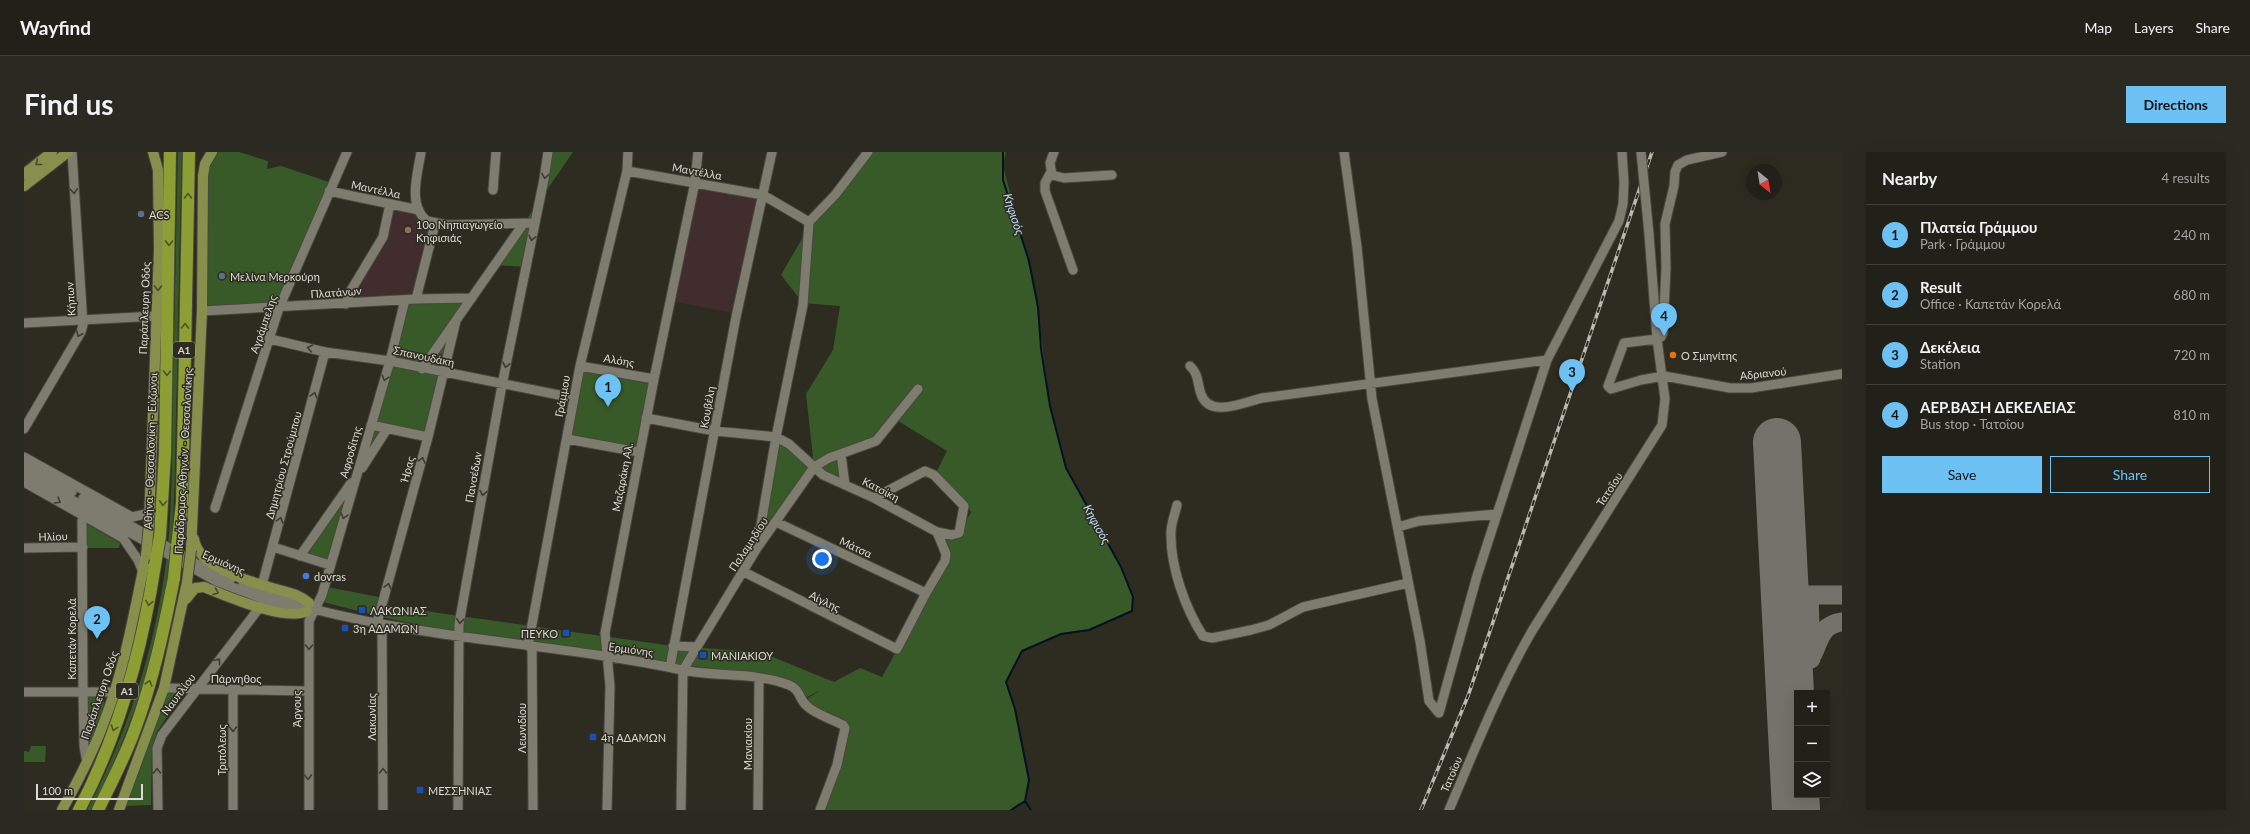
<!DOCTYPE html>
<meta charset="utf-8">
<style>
:root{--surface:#222119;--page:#2a2922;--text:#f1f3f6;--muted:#a2a3a2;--line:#3f3e38;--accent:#6dc2f3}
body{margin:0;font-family:Lato,sans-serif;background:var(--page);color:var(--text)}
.controls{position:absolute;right:12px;bottom:12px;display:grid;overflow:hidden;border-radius:0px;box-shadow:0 4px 16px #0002}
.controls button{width:36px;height:36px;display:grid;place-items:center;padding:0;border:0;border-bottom:1px solid var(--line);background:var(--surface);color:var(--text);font:20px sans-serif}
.compass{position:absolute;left:1722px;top:12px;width:36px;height:36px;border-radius:50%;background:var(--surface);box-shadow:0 4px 16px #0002;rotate:150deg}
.scale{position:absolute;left:12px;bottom:10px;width:107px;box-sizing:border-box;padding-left:4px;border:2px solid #dbdad3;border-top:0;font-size:11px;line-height:14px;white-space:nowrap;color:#dbdad3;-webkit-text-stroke:3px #2e2c21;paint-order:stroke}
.you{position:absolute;left:798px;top:407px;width:14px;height:14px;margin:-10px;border:3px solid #fff;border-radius:50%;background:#1a73e8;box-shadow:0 0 0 6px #1a73e833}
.badge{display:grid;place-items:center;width:26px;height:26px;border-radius:50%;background:var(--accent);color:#111;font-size:13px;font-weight:700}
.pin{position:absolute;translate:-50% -33px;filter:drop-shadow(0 1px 2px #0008)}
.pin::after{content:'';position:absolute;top:21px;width:14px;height:12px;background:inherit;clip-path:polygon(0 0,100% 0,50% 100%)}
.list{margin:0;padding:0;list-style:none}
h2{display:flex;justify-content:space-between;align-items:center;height:52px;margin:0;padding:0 16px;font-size:17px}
h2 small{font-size:13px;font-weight:400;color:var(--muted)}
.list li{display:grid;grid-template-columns:26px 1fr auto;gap:12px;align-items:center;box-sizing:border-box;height:60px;padding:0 16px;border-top:1px solid var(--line)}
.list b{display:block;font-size:15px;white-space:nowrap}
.list p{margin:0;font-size:13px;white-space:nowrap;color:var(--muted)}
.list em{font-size:13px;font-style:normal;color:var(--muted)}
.actions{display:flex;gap:8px;padding:12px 16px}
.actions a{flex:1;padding:9px 0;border:1px solid var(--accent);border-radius:0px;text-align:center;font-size:14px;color:var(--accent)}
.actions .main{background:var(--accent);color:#111}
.icon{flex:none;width:22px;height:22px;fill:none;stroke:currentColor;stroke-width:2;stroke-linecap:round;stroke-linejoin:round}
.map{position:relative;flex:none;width:1818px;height:658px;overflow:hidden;border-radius:0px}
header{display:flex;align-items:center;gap:24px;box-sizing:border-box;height:56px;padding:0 20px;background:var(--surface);border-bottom:1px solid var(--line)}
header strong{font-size:19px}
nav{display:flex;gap:22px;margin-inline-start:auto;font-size:14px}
.intro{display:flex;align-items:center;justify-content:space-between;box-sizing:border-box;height:96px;padding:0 24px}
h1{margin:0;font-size:28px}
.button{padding:10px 18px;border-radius:0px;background:var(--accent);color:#111;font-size:14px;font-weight:700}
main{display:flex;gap:24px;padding:0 24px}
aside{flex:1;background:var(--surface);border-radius:0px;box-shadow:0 4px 16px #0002}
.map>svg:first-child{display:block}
.education{fill:#412d2d}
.green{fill:#385a29}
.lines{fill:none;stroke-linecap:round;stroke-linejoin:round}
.stream{stroke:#021223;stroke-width:2}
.taxiway{stroke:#74726a;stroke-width:19}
.runway{stroke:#74726a;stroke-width:48}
.minor-casing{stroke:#49473e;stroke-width:11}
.major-casing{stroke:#49473e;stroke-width:12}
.highway-casing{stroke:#49473e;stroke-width:14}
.minor{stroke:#7e7b6f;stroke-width:9}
.major{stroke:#86904c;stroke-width:10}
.highway{stroke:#8c9e34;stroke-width:12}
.rail-casing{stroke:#bab9b2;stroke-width:3.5}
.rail{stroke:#2e2c21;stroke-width:2;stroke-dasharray:6;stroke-linecap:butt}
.minor-bridge-casing{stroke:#49473e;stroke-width:11;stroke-linecap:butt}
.major-bridge-casing{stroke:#49473e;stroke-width:12;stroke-linecap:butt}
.highway-bridge-casing{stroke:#49473e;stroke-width:14;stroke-linecap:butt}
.minor-bridge{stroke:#7e7b6f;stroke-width:9}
.major-bridge{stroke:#86904c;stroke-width:10}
.highway-bridge{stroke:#8c9e34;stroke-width:12}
.oneway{stroke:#484a2e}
.oneway2{stroke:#3e3c31}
.oneway3{stroke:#4f5428}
.service-dot{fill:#5c6f8a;stroke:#2e2c21;stroke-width:1.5}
.education-dot{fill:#8d6e63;stroke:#2e2c21;stroke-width:1.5}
.food-dot{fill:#e8710a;stroke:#2e2c21;stroke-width:1.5}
.shop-dot{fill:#3f7fe0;stroke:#2e2c21;stroke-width:1.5}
.transit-dot{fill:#1a4fb4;stroke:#2e2c21;stroke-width:1.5}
.labels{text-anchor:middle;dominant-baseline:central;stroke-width:3;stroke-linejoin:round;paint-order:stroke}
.shield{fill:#2e2c21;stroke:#a7a69e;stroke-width:1}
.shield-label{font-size:10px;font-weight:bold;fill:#dbdad3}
.street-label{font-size:11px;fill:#dbdad3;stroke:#2e2c21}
.poi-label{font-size:11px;fill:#dbdad3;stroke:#2e2c21;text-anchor:start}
.water-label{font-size:12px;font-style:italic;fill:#c0dfff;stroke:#2e2c21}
</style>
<header>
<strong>Wayfind</strong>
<nav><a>Map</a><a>Layers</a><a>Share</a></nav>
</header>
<div class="intro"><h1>Find us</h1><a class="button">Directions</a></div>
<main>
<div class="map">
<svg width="1818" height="658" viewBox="0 0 1818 658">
<rect width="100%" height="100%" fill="#2e2c21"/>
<!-- education -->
<path class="education" d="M 673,35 L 732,47 L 710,161 L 652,150 Z
M 368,55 L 394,62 L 405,75 L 390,143 L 327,147 L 360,93 Z"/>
<!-- green -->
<path class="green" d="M 154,0 L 158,0 C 156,75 154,151 153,226 C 151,278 152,330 148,381 C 141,478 111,573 67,658 L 63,658 C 108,572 137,478 145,381 C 149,330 148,278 149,226 C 151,151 152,75 154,0 Z
M 194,0 L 215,0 L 244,9 L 243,17 L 257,14 L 305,30 L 252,153 L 182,155 L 183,21 Z
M 524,0 L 549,0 L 516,48 L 502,115 L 471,113 L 516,48 Z
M 845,0 L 982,0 L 979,14 L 1010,132 L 1026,254 L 1042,316 L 1097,415 L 1109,445 L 1108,459 L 1065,478 L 1037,482 L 998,499 L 982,530 L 991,557 L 1005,628 L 1001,649 L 987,658 L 799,658 L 814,619 L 825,580 L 825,576 L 782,550 L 784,546 L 797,538 L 783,545 L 770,530 L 738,522 L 660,513 L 431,480 L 362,466 L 299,450 L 303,435 L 355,445 L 358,453 L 649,494 L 736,500 L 810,530 L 836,516 L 858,525 L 925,404 L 922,386 L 936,381 L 947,360 L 935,342 L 912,321 L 923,299 L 871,267 L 858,283 L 801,303 L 791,314 L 816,304 L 820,332 L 790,315 L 736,380 L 752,285 L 790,314 L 782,242 L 809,198 L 816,154 L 779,151 L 757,123 L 779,85 L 781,113 L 788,73 Z
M 440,147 L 404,285 L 363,277 L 333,323 L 381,148 Z
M 556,214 L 626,229 L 611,296 L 543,287 Z
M 331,327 L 306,413 L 276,404 Z
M 62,371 L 96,391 L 95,396 L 62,396 Z
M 141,541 L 158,542 L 133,580 L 128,596 L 127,653 L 100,654 Z
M 65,544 L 77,546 L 81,551 L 65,594 L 63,546 Z
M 7,594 L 22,594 L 21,610 L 0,610 L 0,599 L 5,600 Z"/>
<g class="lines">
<!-- stream -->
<path class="stream" d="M 979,0 L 979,28 L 1005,109 L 1014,155 L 1017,197 L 1026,254 L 1042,316 L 1097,415 L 1109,445 L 1108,459 L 1065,478 L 1037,482 L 998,499 L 982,530 L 991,557 L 1005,628 L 1001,649 L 987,658
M 1001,649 L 1007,658"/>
<!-- taxiway -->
<path class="taxiway" d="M 1789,502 C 1796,487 1797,473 1818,470
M 1787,507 L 1785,443 L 1818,443"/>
<!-- runway -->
<path class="runway" d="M 1753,290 L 1772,658"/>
<!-- minor casing -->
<g class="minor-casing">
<path id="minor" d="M 397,0 C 394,21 383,53 403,69 L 423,73 L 511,71
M 1030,0 L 1026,11 L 1028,23 L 1040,26 L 1088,23
M 1320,0 L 1333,95 L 1348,247 L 1396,489 L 1405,549 L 1415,561 L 1453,424 L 1523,208 L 1595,69 L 1599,52 L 1600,30 L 1598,0
M 1698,0 L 1663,8 L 1654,13 L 1651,20 L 1650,34 L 1641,72 L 1642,116 L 1639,181 L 1637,185 L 1633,187 L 1600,191 L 1584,234 L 1587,237 L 1617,228 L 1640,224 L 1706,236 L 1727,236 L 1818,222
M 603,19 L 739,43 L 785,70 L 779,153 L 752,285 L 733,396
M 1027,20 L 1021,31 L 1021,39 L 1049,118
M 469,38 L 472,0
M 305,39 L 395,58
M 785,70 L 811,43 L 844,0
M 392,147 L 411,72
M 322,152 L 326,140 L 359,85 L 366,52
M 178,159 L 392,147 L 448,146
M 0,171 L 133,164
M 246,187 L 301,200 L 366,209 L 550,246
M 556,214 L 630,227
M 1166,214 C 1175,222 1173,231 1177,242 C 1185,267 1221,250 1238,246 L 1523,208
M 398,217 L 500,71
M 622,266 L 691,279 L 752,285 L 765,292 L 799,323 L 850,346 L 913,380
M 347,273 L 404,285
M 0,277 L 57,180 L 59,173 L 48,0
M 543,287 L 615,300
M 817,302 L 821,333
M 0,305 L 108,365 L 126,361
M 0,313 L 48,340
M 338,316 L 363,277
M 0,321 L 192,429 L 250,451 L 283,459 L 289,457 C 410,488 536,492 658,518 C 693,525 732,520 765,533 C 776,537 775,547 782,553 C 790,562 808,567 819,573 L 821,576 L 813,613 L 796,658
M 0,330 L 99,386 L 114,408 L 119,420
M 59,346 L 171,411 L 207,427
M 1153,353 C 1151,362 1147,371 1147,380 C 1146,414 1161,456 1179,484 L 1188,486 L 1227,478 L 1245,473 L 1279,455 L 1384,431
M 191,356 L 255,156 L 323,0
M 60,364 L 58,369 L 59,539 L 60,594 L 63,611
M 752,370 L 902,441
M 1374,375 L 1395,369 L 1473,362
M 249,395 L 306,413
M 0,396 L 59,395
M 276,404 L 327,331
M 720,420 L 873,497 L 902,441 L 921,409 L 922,402 L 913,380 L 928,383 L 935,381 L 940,354 L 910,323 L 901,319 L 850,346
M 219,432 L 248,442 L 282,450
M 238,433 L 301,200
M 353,471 L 404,285 L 432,169
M 358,472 L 359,658
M 504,494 L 556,214 L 603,19 L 604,0
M 649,494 L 673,495
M 508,495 L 509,658
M 646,515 L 712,165 L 748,0
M 140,536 L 283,539
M 0,540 L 90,540
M 134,658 L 133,596 L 138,583 L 236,455
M 209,658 L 209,538
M 285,658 L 285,469 L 298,443 L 366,209 L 381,148
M 434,658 L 435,472 L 478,233 L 520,27 L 524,0
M 583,658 L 586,534 L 581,481 L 630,227 L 671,30 L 674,0
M 657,658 L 659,518 L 733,396 L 790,315 L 805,306 L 852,289 L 894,237
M 734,658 L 735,526
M 1425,658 C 1451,597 1475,536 1508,479 L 1638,273 L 1641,247 L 1633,187 L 1625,82"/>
</g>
<!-- major casing -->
<g class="major-casing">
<path id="major" d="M 0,22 L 28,0
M 0,34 L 44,0
M 125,372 L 135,97 L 134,18 L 129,0
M 170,387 C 174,415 224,429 248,436 C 261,440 274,441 285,451
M 167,398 L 178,159 L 179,24 L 181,12 L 188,0
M 162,447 L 171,436 L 180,435 C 203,444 261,470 283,459
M 38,658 C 54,629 69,601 80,570 C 101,516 110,460 122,404
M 95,658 L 140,536 L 163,430"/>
</g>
<!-- highway casing -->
<g class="highway-casing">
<path id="highway" d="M 136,384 L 141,301 L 146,0
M 153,395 L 158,351 L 165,0
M 55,658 C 95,582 118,497 131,413
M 74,658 C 87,631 101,605 111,577 C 129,528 140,477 150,426"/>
</g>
<!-- minor -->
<use href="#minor" class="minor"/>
<!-- major -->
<use href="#major" class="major"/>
<!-- highway -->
<use href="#highway" class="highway"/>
<!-- rail casing -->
<g class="rail-casing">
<path id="rail" d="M 1397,658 L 1444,544 L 1628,0"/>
</g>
<!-- rail -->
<use href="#rail" class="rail"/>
<!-- minor-bridge casing -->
<g class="minor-bridge-casing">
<path id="minor-bridge" d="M 1617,0 L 1625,82"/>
</g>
<!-- major-bridge casing -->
<g class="major-bridge-casing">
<path id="major-bridge" d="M 122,404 L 125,372
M 163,430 L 167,398"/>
</g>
<!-- highway-bridge casing -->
<g class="highway-bridge-casing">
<path id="highway-bridge" d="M 131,413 L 136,384
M 150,426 L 153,395"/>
</g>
<!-- minor-bridge -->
<use href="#minor-bridge" class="minor-bridge"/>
<!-- major-bridge -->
<use href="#major-bridge" class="major-bridge"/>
<!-- highway-bridge -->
<use href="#highway-bridge" class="highway-bridge"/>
</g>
<!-- one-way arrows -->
<defs><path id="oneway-chevron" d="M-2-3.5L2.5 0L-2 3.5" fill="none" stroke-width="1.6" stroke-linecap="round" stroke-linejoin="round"/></defs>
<g class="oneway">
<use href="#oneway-chevron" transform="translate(14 11) rotate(142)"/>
<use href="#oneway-chevron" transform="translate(134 136) rotate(91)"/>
<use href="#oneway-chevron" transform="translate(192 440) rotate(21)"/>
</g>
<g class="oneway2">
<use href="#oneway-chevron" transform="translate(521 24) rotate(99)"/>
<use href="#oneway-chevron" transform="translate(50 39) rotate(86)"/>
<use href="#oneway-chevron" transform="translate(508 86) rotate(102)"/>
<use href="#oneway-chevron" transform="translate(55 182) rotate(116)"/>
<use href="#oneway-chevron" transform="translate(286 196) rotate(-167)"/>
<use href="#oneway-chevron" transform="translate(482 213) rotate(102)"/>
<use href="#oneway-chevron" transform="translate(361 226) rotate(107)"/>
<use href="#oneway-chevron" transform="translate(290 243) rotate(-75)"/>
<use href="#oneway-chevron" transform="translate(398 308) rotate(-75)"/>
<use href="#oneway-chevron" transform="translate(459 341) rotate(100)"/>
<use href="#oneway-chevron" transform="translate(34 349) rotate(30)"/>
<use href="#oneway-chevron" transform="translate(320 364) rotate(106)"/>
<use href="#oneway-chevron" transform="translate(256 368) rotate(-75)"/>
<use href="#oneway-chevron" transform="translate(364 434) rotate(-75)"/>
<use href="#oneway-chevron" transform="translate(436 469) rotate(96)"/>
<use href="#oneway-chevron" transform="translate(285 495) rotate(91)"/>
<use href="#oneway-chevron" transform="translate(194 509) rotate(-52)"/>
<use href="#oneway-chevron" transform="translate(209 577) rotate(90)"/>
<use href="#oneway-chevron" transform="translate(133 619) rotate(-90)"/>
<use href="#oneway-chevron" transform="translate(359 619) rotate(-90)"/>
<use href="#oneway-chevron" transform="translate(284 625) rotate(89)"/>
</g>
<g class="oneway3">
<use href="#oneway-chevron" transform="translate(164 44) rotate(-89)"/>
<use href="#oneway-chevron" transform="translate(145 91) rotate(91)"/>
<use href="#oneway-chevron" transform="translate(161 174) rotate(-89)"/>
<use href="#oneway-chevron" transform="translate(143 221) rotate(91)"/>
<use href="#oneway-chevron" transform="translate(139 351) rotate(93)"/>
<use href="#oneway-chevron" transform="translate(125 451) rotate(100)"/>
<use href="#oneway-chevron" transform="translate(125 531) rotate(-74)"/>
<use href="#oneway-chevron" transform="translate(90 576) rotate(110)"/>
</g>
<!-- markers -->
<g class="service-dot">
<circle cx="117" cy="62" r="4"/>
<circle cx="198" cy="124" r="4"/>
</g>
<circle class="education-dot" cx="384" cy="78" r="4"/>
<circle class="food-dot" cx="1649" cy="203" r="4"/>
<circle class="shop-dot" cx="282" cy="424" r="4"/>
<g class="transit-dot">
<rect x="334" y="454" width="8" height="8" rx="2"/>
<rect x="317" y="472" width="8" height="8" rx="2"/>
<rect x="538" y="477" width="8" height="8" rx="2"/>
<rect x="675" y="499" width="8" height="8" rx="2"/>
<rect x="565" y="581" width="8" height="8" rx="2"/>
<rect x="392" y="634" width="8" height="8" rx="2"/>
</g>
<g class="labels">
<!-- shield labels -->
<g class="shield">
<rect x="149" y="190" width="22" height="16" rx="3"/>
<rect x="92" y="531" width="22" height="16" rx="3"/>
</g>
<g class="shield-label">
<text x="160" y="198">Α1</text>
<text x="103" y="539">Α1</text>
</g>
<!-- street labels -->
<g class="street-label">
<text transform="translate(673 19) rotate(10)">Μαντέλλα</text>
<text transform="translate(352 37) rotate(12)">Μαντέλλα</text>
<text transform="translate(312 140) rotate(-4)">Πλατάνων</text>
<text transform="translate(46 147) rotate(-94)">Κήπων</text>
<text transform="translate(120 156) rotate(-88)">Παράπλευρη Οδός</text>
<text transform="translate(239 172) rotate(-71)">Αγράμπελης</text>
<text transform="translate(400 204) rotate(12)">Σπανουδάκη</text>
<text transform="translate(595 208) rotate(10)">Αλόης</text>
<text transform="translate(1739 221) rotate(-6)">Αδριανού</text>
<text transform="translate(538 244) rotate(-80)">Γράμμου</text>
<text transform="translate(683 255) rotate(-80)">Κουβέλη</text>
<text transform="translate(126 299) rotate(-88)">Αθήνα - Θεσσαλονίκη - Εύζωνοι</text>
<text transform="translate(326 300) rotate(-74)">Αφροδίτης</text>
<text transform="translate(159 309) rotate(-87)">Παράδρομος Αθηνών - Θεσσαλονίκης</text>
<text transform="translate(259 313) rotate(-75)">Δημητρίου Στρούμπου</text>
<text transform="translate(383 317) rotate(-75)">Ήρας</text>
<text transform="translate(449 325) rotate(-80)">Πανσέδων</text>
<text transform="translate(598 325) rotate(-79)">Μαζαράκη Αλ.</text>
<text transform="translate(857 337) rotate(27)">Κατσίκη</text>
<text transform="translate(1585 337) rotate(-57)">Τατοΐου</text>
<text transform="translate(29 384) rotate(-2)">Ηλίου</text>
<text transform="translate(724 392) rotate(-57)">Παλαμηδίου</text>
<text transform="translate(832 395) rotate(25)">Μάτσα</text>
<text transform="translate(200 410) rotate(24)">Ερμιόνης</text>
<text transform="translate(801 449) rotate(26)">Αίγλης</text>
<text transform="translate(47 487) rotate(-90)">Καπετάν Κορελά</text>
<text transform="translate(607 497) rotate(8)">Ερμιόνης</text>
<text x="212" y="526">Πάρνηθος</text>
<text transform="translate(154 542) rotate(-53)">Ναυπλίου</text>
<text transform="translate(75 543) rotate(-71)">Παράπλευρη Οδός</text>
<text transform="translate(272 557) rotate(-90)">Άργους</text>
<text transform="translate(347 565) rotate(-90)">Λακωνίας</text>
<text transform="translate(497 576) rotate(-90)">Λεωνιδίου</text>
<text transform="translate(723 592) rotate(-90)">Μανιακίου</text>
<text transform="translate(197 598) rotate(-90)">Τριπόλεως</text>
<text transform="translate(1427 622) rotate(-67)">Τατοΐου</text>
</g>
<!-- poi labels -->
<g class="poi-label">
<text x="125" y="62">ACS</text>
<text x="392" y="72">10ο Νηπιαγωγείο<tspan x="392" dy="13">Κηφισιάς</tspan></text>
<text x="206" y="124">Μελίνα Μερκούρη</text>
<text x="1657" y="203">Ο Σμηνίτης</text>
<text x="290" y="424">dovras</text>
<text x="346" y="458">ΛΑΚΩΝΙΑΣ</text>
<text x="329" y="476">3η ΑΔΑΜΩΝ</text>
<text x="534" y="481" text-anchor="end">ΠΕΥΚΟ</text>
<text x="687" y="503">ΜΑΝΙΑΚΙΟΥ</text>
<text x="577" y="585">4η ΑΔΑΜΩΝ</text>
<text x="404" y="638">ΜΕΣΣΗΝΙΑΣ</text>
</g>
<!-- water labels -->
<g class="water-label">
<text transform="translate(990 62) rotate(72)">Κηφισός</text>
<text transform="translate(1073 372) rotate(61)">Κηφισός</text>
</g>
</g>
</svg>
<div class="controls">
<button>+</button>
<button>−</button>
<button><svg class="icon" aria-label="layers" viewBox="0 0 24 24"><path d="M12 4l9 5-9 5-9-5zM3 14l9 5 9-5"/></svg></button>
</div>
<svg class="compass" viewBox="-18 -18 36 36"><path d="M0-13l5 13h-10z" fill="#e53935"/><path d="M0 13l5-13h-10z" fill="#a2a3a2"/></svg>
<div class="scale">100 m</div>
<div class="you"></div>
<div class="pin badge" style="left:584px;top:255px">1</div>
<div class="pin badge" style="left:73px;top:487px">2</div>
<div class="pin badge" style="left:1548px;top:240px">3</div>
<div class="pin badge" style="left:1640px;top:184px">4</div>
</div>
<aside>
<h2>Nearby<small>4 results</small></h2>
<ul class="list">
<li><span class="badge">1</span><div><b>Πλατεία Γράμμου</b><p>Park · Γράμμου</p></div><em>240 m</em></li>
<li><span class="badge">2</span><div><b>Result</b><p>Office · Καπετάν Κορελά</p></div><em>680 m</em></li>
<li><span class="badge">3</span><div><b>Δεκέλεια</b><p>Station</p></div><em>720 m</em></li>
<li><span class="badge">4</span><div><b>ΑΕΡ.ΒΑΣΗ ΔΕΚΕΛΕΙΑΣ</b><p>Bus stop · Τατοΐου</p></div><em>810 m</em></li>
</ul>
<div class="actions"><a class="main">Save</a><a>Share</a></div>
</aside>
</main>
